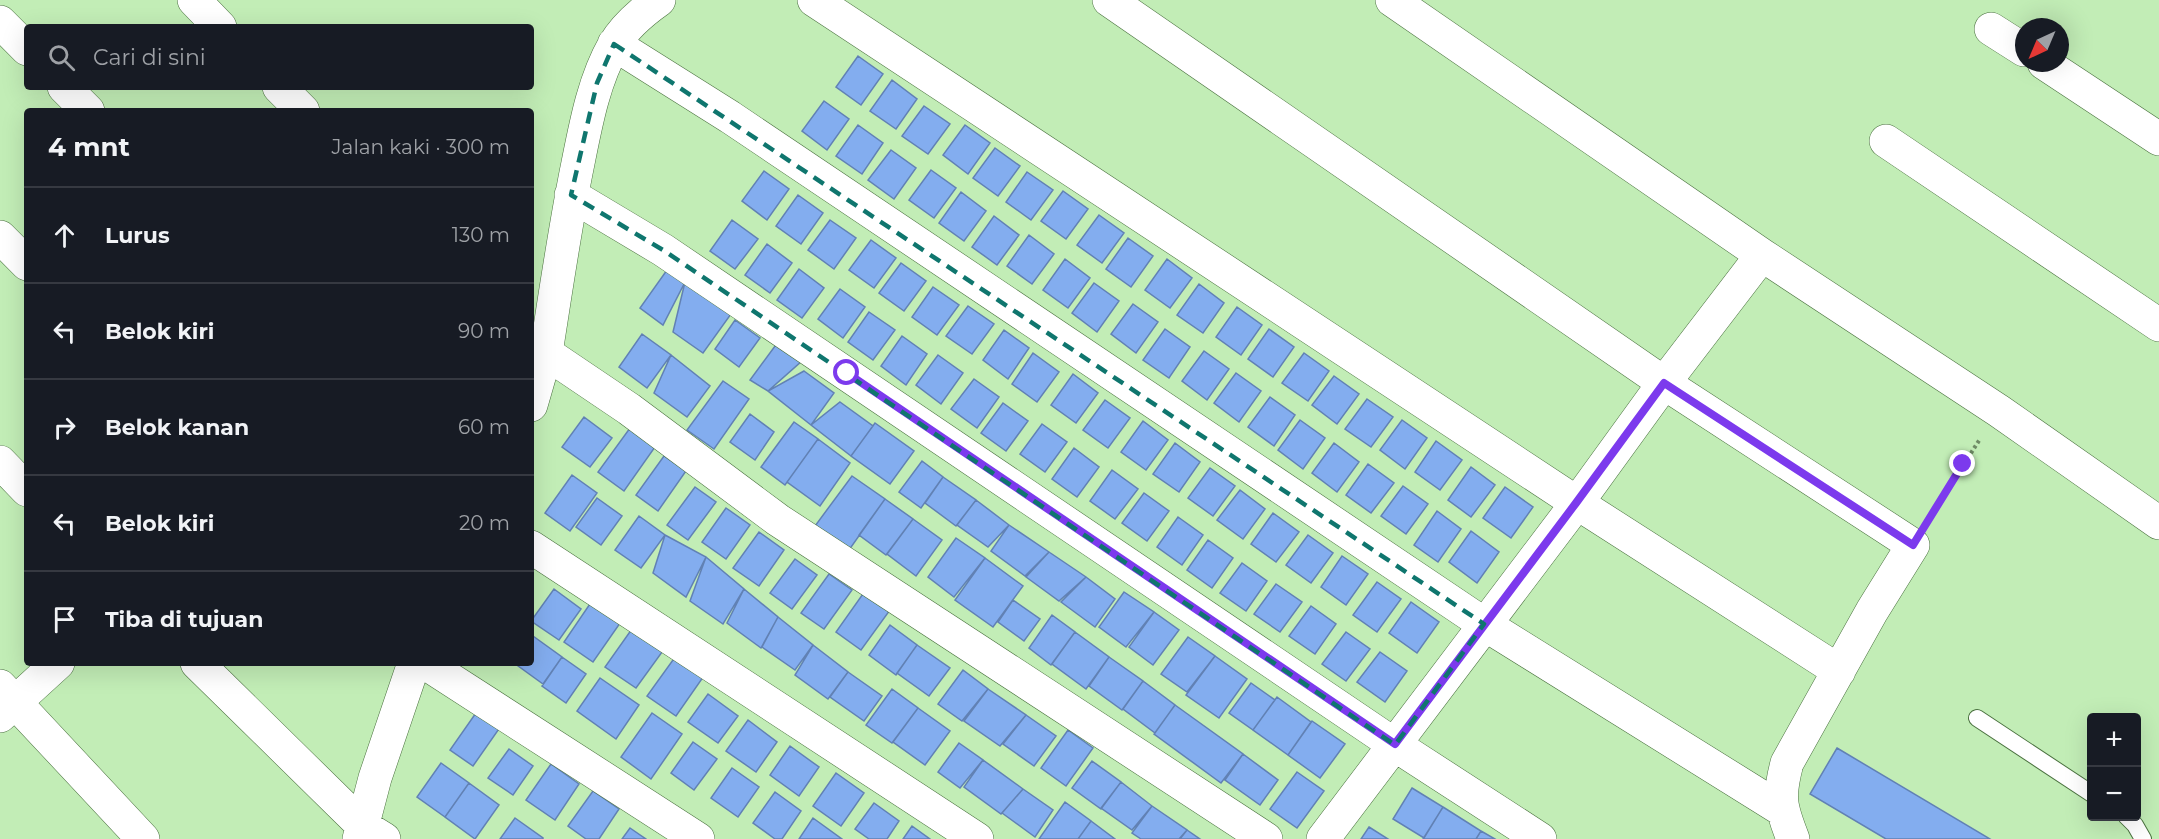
<!DOCTYPE html>
<html lang="id">
<meta charset="utf-8">
<style>
:root{--surface:#171b24;--page:#242831;--text:#f1f3f6;--muted:#9ea1a6;--line:#363941}
body{margin:0;font-family:Montserrat,sans-serif;background:var(--page);color:var(--text)}
.controls{position:absolute;right:18px;bottom:18px;display:grid;overflow:hidden;border-radius:6px;box-shadow:0 6px 24px #0002}
.controls button{width:54px;height:54px;display:grid;place-items:center;padding:0;border:0;border-bottom:2px solid var(--line);background:var(--surface);color:var(--text);font:30px sans-serif}
.compass{position:absolute;left:2015px;top:18px;width:54px;height:54px;border-radius:50%;background:var(--surface);box-shadow:0 6px 24px #0002;rotate:224deg}
.stop{position:absolute;width:18px;height:18px;margin:-14px;border:4px solid #7c3aed;border-radius:50%;background:#fff}
.stop.end{background:#7c3aed;border-color:#fff;box-shadow:0 2px 6px #0008}
.list{margin:0;padding:0;list-style:none}
h2{display:flex;justify-content:space-between;align-items:center;height:78px;margin:0;padding:0 24px;font-size:26px}
h2 small{font-size:20px;font-weight:400;color:var(--muted)}
.list li{display:grid;grid-template-columns:39px 1fr auto;gap:18px;align-items:center;box-sizing:border-box;height:96px;padding:0 24px;border-top:2px solid var(--line)}
.list b{display:block;font-size:22px;white-space:nowrap}
.list em{font-size:20px;font-style:normal;color:var(--muted)}
.icon{flex:none;width:33px;height:33px;fill:none;stroke:currentColor;stroke-width:2;stroke-linecap:round;stroke-linejoin:round}
.map{position:relative;flex:none;width:2159px;height:839px;overflow:hidden}
.search{position:absolute;background:var(--surface);box-shadow:0 6px 24px #0002;left:24px;top:24px;width:510px;height:66px;display:flex;align-items:center;gap:15px;box-sizing:border-box;padding:0 21px;border-radius:6px;color:var(--muted);font-size:22px}
.panel{position:absolute;background:var(--surface);box-shadow:0 6px 24px #0002;left:24px;top:108px;width:510px;height:558px;border-radius:6px}
.map>svg:first-child{display:block}
.building{fill:#83adef;stroke:#6181b4;stroke-width:1.5}
.lines{fill:none;stroke-linecap:round;stroke-linejoin:round}
.service-casing{stroke:#4a713f;stroke-width:18}
.minor-casing{stroke:#4a713f;stroke-width:34}
.path{stroke:#6e8b65;stroke-width:4;stroke-dasharray:3 3;stroke-linecap:butt}
.service{stroke:#fff;stroke-width:16}
.minor{stroke:#fff;stroke-width:33}
.route{stroke:#7c3aed;stroke-width:8}
.marked{fill:none;stroke:#0f766e;stroke-width:4.5;stroke-dasharray:12 8;stroke-linejoin:round}
</style>
<div class="map">
<svg width="2159" height="839" viewBox="0 0 2159 839">
<rect width="100%" height="100%" fill="#c2edb6"/>
<!-- building -->
<path class="building" d="M 858,56 L 883,74 L 861,105 L 836,87 Z
M 892,80 L 917,99 L 896,129 L 870,111 Z
M 824,101 L 849,119 L 827,150 L 802,131 Z
M 924,106 L 950,124 L 928,154 L 902,136 Z
M 858,125 L 883,143 L 862,174 L 836,156 Z
M 965,125 L 990,143 L 968,174 L 943,155 Z
M 995,148 L 1020,166 L 998,196 L 973,178 Z
M 891,150 L 916,168 L 894,199 L 868,180 Z
M 931,170 L 956,188 L 934,218 L 909,200 Z
M 764,171 L 789,189 L 767,220 L 742,201 Z
M 1027,172 L 1053,190 L 1031,220 L 1006,202 Z
M 1063,191 L 1088,209 L 1066,239 L 1041,221 Z
M 961,192 L 986,211 L 964,241 L 939,223 Z
M 798,195 L 823,213 L 801,244 L 776,226 Z
M 1099,215 L 1124,233 L 1102,263 L 1077,245 Z
M 994,216 L 1019,235 L 997,265 L 972,247 Z
M 732,220 L 758,239 L 735,269 L 710,251 Z
M 830,220 L 856,238 L 834,269 L 808,250 Z
M 1029,235 L 1054,254 L 1032,284 L 1007,266 Z
M 1128,238 L 1153,256 L 1131,287 L 1106,269 Z
M 871,240 L 896,258 L 874,288 L 849,270 Z
M 767,244 L 792,263 L 770,293 L 745,275 Z
M 1065,259 L 1090,278 L 1068,308 L 1043,290 Z
M 1167,259 L 1192,278 L 1170,308 L 1145,290 Z
M 901,263 L 926,281 L 904,311 L 879,293 Z
M 799,269 L 824,288 L 802,318 L 777,300 Z
M 667,270 L 685,282 L 663,325 L 640,308 Z
M 685,282 L 731,314 L 703,353 L 673,332 Z
M 1094,283 L 1119,301 L 1097,332 L 1072,313 Z
M 1199,284 L 1224,303 L 1203,333 L 1177,315 Z
M 933,287 L 959,305 L 937,335 L 912,317 Z
M 840,289 L 865,307 L 843,338 L 818,319 Z
M 1133,304 L 1158,322 L 1136,353 L 1111,334 Z
M 968,306 L 994,324 L 972,354 L 946,336 Z
M 1237,307 L 1262,325 L 1241,355 L 1216,337 Z
M 869,312 L 895,330 L 873,360 L 848,342 Z
M 735,320 L 760,338 L 739,367 L 715,349 Z
M 1165,329 L 1190,347 L 1169,378 L 1143,360 Z
M 1269,329 L 1294,347 L 1273,377 L 1248,359 Z
M 1004,330 L 1029,348 L 1008,379 L 983,360 Z
M 642,334 L 671,355 L 647,388 L 619,367 Z
M 902,336 L 927,354 L 906,385 L 881,366 Z
M 778,342 L 803,360 L 768,391 L 750,380 Z
M 1204,351 L 1229,369 L 1207,400 L 1182,381 Z
M 1033,353 L 1059,372 L 1037,402 L 1012,384 Z
M 1304,353 L 1329,371 L 1308,401 L 1282,383 Z
M 671,355 L 710,386 L 687,417 L 654,393 Z
M 938,355 L 963,373 L 941,404 L 916,385 Z
M 804,371 L 834,393 L 811,425 L 768,391 Z
M 1236,373 L 1261,391 L 1239,422 L 1214,403 Z
M 1073,374 L 1098,393 L 1076,423 L 1051,405 Z
M 1334,376 L 1359,394 L 1337,424 L 1312,405 Z
M 974,379 L 999,397 L 977,428 L 951,409 Z
M 723,381 L 749,399 L 714,449 L 687,430 Z
M 1270,397 L 1295,415 L 1274,446 L 1248,427 Z
M 1367,399 L 1393,417 L 1371,447 L 1345,429 Z
M 1105,400 L 1130,418 L 1108,448 L 1083,430 Z
M 840,402 L 873,426 L 851,456 L 811,425 Z
M 1003,403 L 1028,421 L 1006,451 L 981,433 Z
M 750,414 L 774,432 L 755,460 L 730,442 Z
M 584,417 L 612,438 L 590,467 L 562,447 Z
M 1300,420 L 1325,438 L 1303,469 L 1278,450 Z
M 1402,420 L 1427,438 L 1405,469 L 1380,450 Z
M 1143,421 L 1168,440 L 1146,470 L 1121,452 Z
M 794,422 L 818,439 L 785,485 L 761,467 Z
M 875,423 L 914,451 L 890,484 L 851,456 Z
M 1042,424 L 1067,442 L 1045,472 L 1020,454 Z
M 630,428 L 655,447 L 624,491 L 598,472 Z
M 818,439 L 850,463 L 820,506 L 787,482 Z
M 1436,441 L 1462,460 L 1440,490 L 1415,472 Z
M 1175,443 L 1200,462 L 1179,492 L 1153,474 Z
M 1334,443 L 1359,462 L 1337,492 L 1312,473 Z
M 1074,448 L 1099,467 L 1077,497 L 1052,479 Z
M 664,456 L 686,471 L 658,511 L 636,495 Z
M 922,461 L 943,477 L 921,508 L 899,492 Z
M 1368,464 L 1394,483 L 1371,513 L 1346,495 Z
M 1471,467 L 1495,485 L 1471,517 L 1448,500 Z
M 1210,468 L 1235,486 L 1213,516 L 1188,498 Z
M 1112,470 L 1138,489 L 1115,519 L 1090,501 Z
M 572,475 L 597,493 L 570,531 L 545,513 Z
M 852,476 L 885,499 L 849,550 L 815,526 Z
M 943,477 L 976,500 L 956,526 L 925,503 Z
M 1403,486 L 1428,504 L 1406,534 L 1381,516 Z
M 695,487 L 716,502 L 688,540 L 667,525 Z
M 1505,487 L 1533,507 L 1511,538 L 1483,518 Z
M 1240,490 L 1265,509 L 1243,539 L 1217,520 Z
M 1144,493 L 1169,511 L 1147,541 L 1122,523 Z
M 597,498 L 622,516 L 601,545 L 576,527 Z
M 885,499 L 913,519 L 886,555 L 859,535 Z
M 976,500 L 1009,525 L 988,547 L 957,525 Z
M 726,508 L 750,525 L 726,559 L 702,542 Z
M 1437,511 L 1461,529 L 1438,562 L 1414,545 Z
M 1273,513 L 1299,532 L 1276,562 L 1251,544 Z
M 639,516 L 665,535 L 641,568 L 615,550 Z
M 1178,517 L 1203,535 L 1182,565 L 1157,547 Z
M 913,519 L 942,540 L 916,576 L 887,554 Z
M 1009,525 L 1049,552 L 1025,576 L 991,551 Z
M 1471,531 L 1499,552 L 1477,583 L 1449,562 Z
M 759,532 L 784,550 L 759,586 L 733,568 Z
M 665,535 L 706,557 L 686,597 L 653,573 Z
M 1308,535 L 1333,553 L 1311,583 L 1286,565 Z
M 956,538 L 985,558 L 954,597 L 928,577 Z
M 1208,540 L 1233,558 L 1212,588 L 1187,570 Z
M 1049,552 L 1086,577 L 1059,601 L 1026,577 Z
M 1342,556 L 1368,574 L 1346,605 L 1321,587 Z
M 706,557 L 744,589 L 723,624 L 690,601 Z
M 985,558 L 1023,586 L 993,627 L 955,600 Z
M 795,559 L 817,575 L 792,609 L 770,593 Z
M 1242,563 L 1267,581 L 1246,611 L 1220,593 Z
M 829,574 L 852,590 L 824,629 L 801,613 Z
M 1086,577 L 1115,599 L 1095,627 L 1061,602 Z
M 1377,582 L 1401,599 L 1377,632 L 1353,615 Z
M 1276,584 L 1302,602 L 1280,632 L 1254,614 Z
M 554,589 L 581,609 L 559,640 L 531,621 Z
M 744,589 L 778,617 L 761,648 L 727,623 Z
M 865,591 L 890,610 L 861,650 L 836,632 Z
M 1124,592 L 1154,612 L 1126,647 L 1099,627 Z
M 596,595 L 625,616 L 593,662 L 564,642 Z
M 1013,600 L 1040,619 L 1024,641 L 998,622 Z
M 1411,602 L 1439,622 L 1417,653 L 1389,633 Z
M 1311,606 L 1336,624 L 1315,654 L 1289,636 Z
M 1154,612 L 1179,630 L 1153,665 L 1129,647 Z
M 1052,615 L 1075,632 L 1051,665 L 1029,648 Z
M 778,617 L 813,645 L 795,670 L 762,647 Z
M 890,625 L 917,645 L 896,675 L 869,655 Z
M 634,626 L 665,648 L 636,688 L 605,667 Z
M 1075,632 L 1109,657 L 1086,689 L 1052,664 Z
M 1346,632 L 1370,649 L 1346,681 L 1322,664 Z
M 533,636 L 562,657 L 543,684 L 514,663 L 531,663 L 531,638 Z
M 1188,637 L 1215,656 L 1187,692 L 1161,674 Z
M 813,645 L 848,672 L 828,699 L 795,675 Z
M 917,645 L 950,668 L 929,696 L 897,673 Z
M 1380,652 L 1407,671 L 1385,702 L 1357,682 Z
M 678,653 L 706,673 L 676,716 L 647,696 Z
M 1215,656 L 1247,679 L 1219,718 L 1186,695 Z
M 562,657 L 586,674 L 566,703 L 542,686 Z
M 1109,657 L 1143,681 L 1122,710 L 1089,686 Z
M 963,670 L 988,689 L 962,721 L 938,704 Z
M 848,672 L 882,696 L 864,721 L 830,697 Z
M 600,678 L 639,705 L 616,739 L 577,711 Z
M 1143,681 L 1175,705 L 1155,733 L 1123,709 Z
M 1251,683 L 1275,700 L 1253,730 L 1229,713 Z
M 892,689 L 918,708 L 892,743 L 866,725 Z
M 988,689 L 1026,715 L 1000,746 L 964,721 Z
M 708,694 L 738,716 L 718,743 L 688,722 Z
M 1277,697 L 1311,722 L 1288,755 L 1253,730 Z
M 1175,705 L 1243,754 L 1221,783 L 1154,734 Z
M 918,708 L 950,731 L 925,765 L 893,742 Z
M 478,710 L 501,726 L 473,766 L 450,750 Z
M 652,713 L 682,734 L 651,779 L 621,757 Z
M 1026,715 L 1056,736 L 1034,766 L 1003,744 Z
M 748,720 L 777,742 L 756,772 L 726,751 Z
M 1312,721 L 1345,744 L 1320,778 L 1288,755 Z
M 1068,730 L 1093,748 L 1066,786 L 1041,768 Z
M 693,742 L 717,759 L 694,790 L 671,773 Z
M 959,743 L 983,760 L 960,788 L 938,772 Z
M 790,746 L 819,767 L 799,796 L 770,775 Z
M 1837,748 L 1990,839 L 1886,839 L 1810,794 Z
M 509,749 L 533,766 L 513,795 L 488,778 Z
M 1243,754 L 1278,780 L 1260,805 L 1225,780 Z
M 983,760 L 1023,789 L 1001,814 L 964,787 Z
M 1092,761 L 1121,782 L 1101,809 L 1072,788 Z
M 441,763 L 469,783 L 445,817 L 417,797 Z
M 551,764 L 579,784 L 555,820 L 526,800 Z
M 732,768 L 759,787 L 738,817 L 711,798 Z
M 1297,772 L 1324,791 L 1297,828 L 1270,809 Z
M 836,773 L 864,793 L 841,826 L 813,806 Z
M 1121,782 L 1152,806 L 1132,830 L 1101,808 Z
M 469,783 L 499,805 L 475,839 L 445,817 Z
M 1412,788 L 1443,807 L 1424,838 L 1393,819 Z
M 1023,789 L 1053,810 L 1035,837 L 1002,813 Z
M 593,791 L 619,809 L 599,839 L 586,839 L 568,826 Z
M 775,792 L 801,811 L 782,839 L 775,839 L 753,823 Z
M 1065,802 L 1091,821 L 1078,839 L 1039,839 Z
M 874,803 L 899,821 L 887,839 L 869,839 L 855,829 Z
M 1152,806 L 1187,830 L 1179,839 L 1141,839 L 1132,833 Z
M 1443,807 L 1481,831 L 1476,839 L 1423,839 Z
M 515,818 L 543,838 L 543,839 L 500,839 Z
M 813,818 L 842,839 L 799,839 Z
M 1091,821 L 1115,839 L 1078,839 Z
M 912,826 L 930,839 L 903,839 Z
M 1369,827 L 1388,839 L 1361,839 Z
M 630,828 L 646,839 L 622,839 Z
M 1187,830 L 1200,839 L 1180,839 Z
M 1481,831 L 1495,839 L 1476,839 Z"/>
<g class="lines">
<!-- service casing -->
<g class="service-casing">
<path id="service" d="M 1977,718 L 2092,794
M 2126,816 L 2135,825 L 2143,839"/>
</g>
<!-- minor casing -->
<g class="minor-casing">
<path id="minor" d="M 194,0 L 220,27
M 659,0 C 642,12 625,26 614,45 C 594,80 586,123 578,163 C 565,226 556,290 546,353 L 629,409 L 778,520 L 1266,839
M 814,0 L 1577,503 L 1839,671
M 1109,0 L 1664,383 L 1913,545 L 1872,611 L 1787,763 C 1778,797 1780,806 1793,839
M 1392,0 L 1762,255 L 1999,411 L 2159,523
M 0,22 L 27,49
M 1991,29 L 2024,50
M 614,44 L 730,117 L 1484,624 L 1781,809
M 2044,63 L 2159,139
M 64,87 L 88,111
M 279,87 L 303,111
M 1886,141 L 2159,325
M 571,195 L 663,250 L 1395,745 L 1540,839
M 0,237 L 27,264
M 531,341 L 546,353 L 531,405
M 0,462 L 27,490
M 531,547 L 977,839
M 197,663 L 363,826 L 384,839
M 425,663 L 698,839
M 0,686 L 143,839
M 0,716 L 58,663
M 359,839 L 375,778 L 414,663
M 1323,839 L 1577,503 L 1664,383 L 1762,255"/>
</g>
<!-- path -->
<path class="path" d="M 1929,519 L 1980,439"/>
<!-- service -->
<use href="#service" class="service"/>
<!-- minor -->
<use href="#minor" class="minor"/>
</g>
<g class="lines">
<!-- route -->
<path class="route" d="M 847,373 L 1395,744 L 1576,503 L 1664,383 L 1913,545 L 1963,464"/>
</g>
<!-- marked area -->
<path class="marked" d="M 614,44 L 1484,624 L 1395,745 L 663,250 L 571,195 L 597,83 Z"/>
</svg>
<div class="controls">
<button>+</button>
<button>−</button>
</div>
<svg class="compass" viewBox="-18 -18 36 36"><path d="M0-13l5 13h-10z" fill="#e53935"/><path d="M0 13l5-13h-10z" fill="#9ea1a6"/></svg>
<div class="stop" style="left:847px;top:373px"></div>
<div class="stop end" style="left:1963px;top:464px"></div>
<div class="search"><svg class="icon" aria-label="search" viewBox="0 0 24 24"><circle cx="10" cy="10" r="6"/><path d="M15 15l6 6"/></svg>Cari di sini</div>
<section class="panel">
<h2>4 mnt<small>Jalan kaki · 300 m</small></h2>
<ul class="list">
<li><svg class="icon" aria-label="ahead" viewBox="0 0 24 24"><path d="M12 20V5M6 11l6-6 6 6"/></svg><div><b>Lurus</b></div><em>130 m</em></li>
<li><svg class="icon" aria-label="left" viewBox="0 0 24 24"><path d="M17 20v-9H6M10 6l-5 5 5 5"/></svg><div><b>Belok kiri</b></div><em>90 m</em></li>
<li><svg class="icon" aria-label="right" viewBox="0 0 24 24"><path d="M7 20v-9h11M14 6l5 5-5 5"/></svg><div><b>Belok kanan</b></div><em>60 m</em></li>
<li><svg class="icon" aria-label="left" viewBox="0 0 24 24"><path d="M17 20v-9H6M10 6l-5 5 5 5"/></svg><div><b>Belok kiri</b></div><em>20 m</em></li>
<li><svg class="icon" aria-label="arrive" viewBox="0 0 24 24"><path d="M6 21V4h12l-3 4 3 4H6"/></svg><div><b>Tiba di tujuan</b></div></li>
</ul>
</section>
</div>
